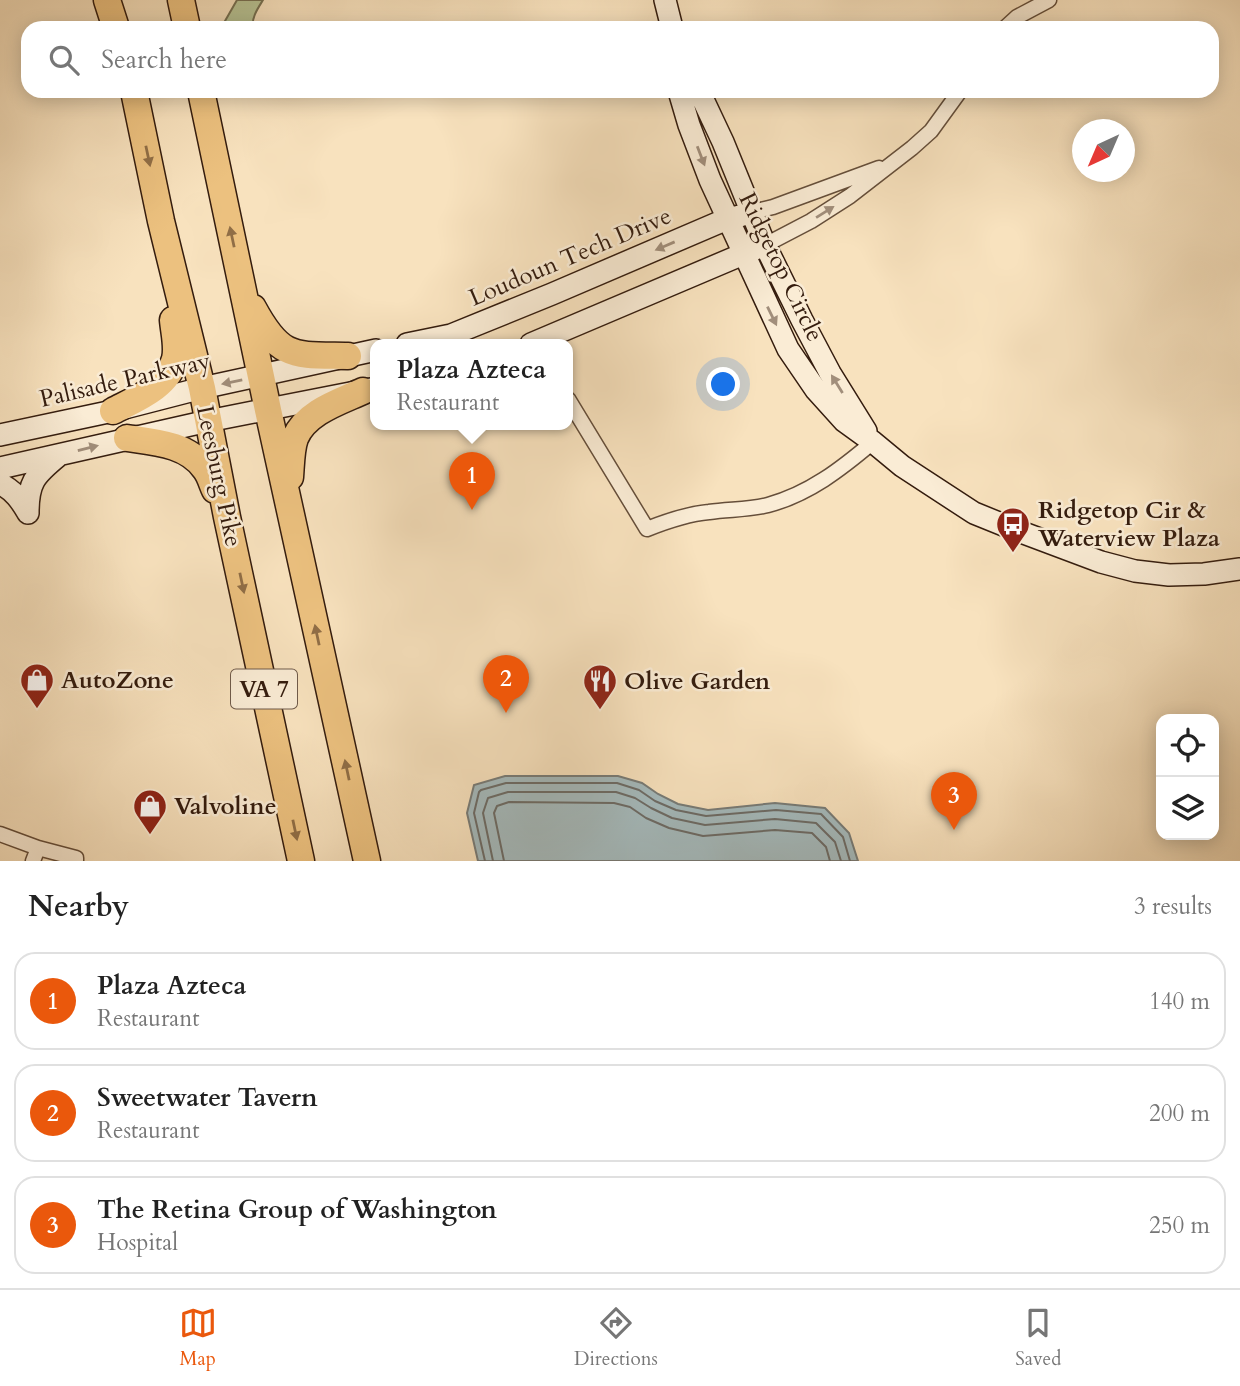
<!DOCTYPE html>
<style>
:root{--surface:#fff;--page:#f2f2f2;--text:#222;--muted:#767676;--line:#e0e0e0;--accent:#ea580c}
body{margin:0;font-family:Cardo,serif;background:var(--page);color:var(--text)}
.controls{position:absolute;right:21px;bottom:21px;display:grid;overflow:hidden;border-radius:14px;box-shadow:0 4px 18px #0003}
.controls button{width:63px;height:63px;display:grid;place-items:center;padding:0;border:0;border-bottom:2px solid var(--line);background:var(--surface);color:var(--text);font:35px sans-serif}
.compass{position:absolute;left:1072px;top:119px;width:63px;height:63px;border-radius:50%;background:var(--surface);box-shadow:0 4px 18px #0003;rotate:224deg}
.you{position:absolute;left:724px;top:385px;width:24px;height:24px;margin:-18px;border:5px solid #fff;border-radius:50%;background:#1a73e8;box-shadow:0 0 0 10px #1a73e833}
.badge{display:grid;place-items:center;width:46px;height:46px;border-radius:50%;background:var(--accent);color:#fff;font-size:23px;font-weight:700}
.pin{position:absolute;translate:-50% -58px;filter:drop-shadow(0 2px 4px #0008)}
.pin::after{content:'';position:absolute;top:37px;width:24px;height:21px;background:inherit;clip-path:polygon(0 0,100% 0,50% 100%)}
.popup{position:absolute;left:370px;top:339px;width:203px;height:91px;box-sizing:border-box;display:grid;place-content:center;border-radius:14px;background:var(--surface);filter:drop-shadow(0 2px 5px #0005);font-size:23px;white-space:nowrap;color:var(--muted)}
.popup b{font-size:26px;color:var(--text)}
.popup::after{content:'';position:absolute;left:50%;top:100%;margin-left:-14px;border:14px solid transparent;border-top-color:var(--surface)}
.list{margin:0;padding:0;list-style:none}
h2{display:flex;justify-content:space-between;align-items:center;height:91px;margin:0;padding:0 28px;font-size:30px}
h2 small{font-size:23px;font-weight:400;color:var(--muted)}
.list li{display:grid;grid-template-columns:46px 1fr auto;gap:21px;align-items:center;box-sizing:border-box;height:98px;margin:0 14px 14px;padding:0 14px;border:2px solid var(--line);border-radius:21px}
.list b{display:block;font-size:26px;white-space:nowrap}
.list p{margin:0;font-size:23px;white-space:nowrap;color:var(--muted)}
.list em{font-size:23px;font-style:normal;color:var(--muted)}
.icon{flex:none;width:38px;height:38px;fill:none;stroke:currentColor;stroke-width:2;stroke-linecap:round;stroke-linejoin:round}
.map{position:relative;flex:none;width:1240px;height:861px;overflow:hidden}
.search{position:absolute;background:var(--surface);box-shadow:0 4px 18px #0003;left:21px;right:21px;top:21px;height:77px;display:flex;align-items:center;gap:18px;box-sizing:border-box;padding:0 24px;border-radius:21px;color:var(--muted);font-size:26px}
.sheet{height:427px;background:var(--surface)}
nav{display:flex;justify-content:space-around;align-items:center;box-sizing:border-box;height:98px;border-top:2px solid var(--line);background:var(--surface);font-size:19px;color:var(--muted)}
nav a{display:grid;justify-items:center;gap:4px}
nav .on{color:var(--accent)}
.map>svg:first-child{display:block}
.green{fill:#b8c495;stroke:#767052;stroke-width:2}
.water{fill:#a4babd;stroke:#777b77;stroke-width:2}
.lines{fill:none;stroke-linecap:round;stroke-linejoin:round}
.shore{stroke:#6c6b66;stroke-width:2}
.street-casing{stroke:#654e3a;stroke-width:17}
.secondary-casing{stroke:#341c0e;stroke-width:24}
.highway-casing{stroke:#341c0e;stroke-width:29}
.street{stroke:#faecd5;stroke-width:14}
.secondary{stroke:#faecd5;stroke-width:21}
.highway{stroke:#ecc17f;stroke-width:26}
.oneway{fill:#906e46}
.oneway2{fill:#a18e7b}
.labels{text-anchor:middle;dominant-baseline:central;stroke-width:5;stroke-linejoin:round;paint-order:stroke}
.shield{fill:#faecd5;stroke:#6f5a4a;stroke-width:2}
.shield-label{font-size:23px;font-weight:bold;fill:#341c0e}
.street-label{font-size:24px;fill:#341c0e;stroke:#faecd5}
.poi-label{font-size:24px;font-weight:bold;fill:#341c0e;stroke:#faecd5;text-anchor:start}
</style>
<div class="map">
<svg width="1240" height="861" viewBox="0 0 1240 861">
<rect width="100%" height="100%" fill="#f8e2be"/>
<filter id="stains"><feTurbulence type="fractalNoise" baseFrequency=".00286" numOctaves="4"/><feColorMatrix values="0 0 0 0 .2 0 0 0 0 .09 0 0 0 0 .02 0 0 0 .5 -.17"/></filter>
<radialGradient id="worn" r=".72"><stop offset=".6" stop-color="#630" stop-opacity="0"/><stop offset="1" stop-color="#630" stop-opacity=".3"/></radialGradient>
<!-- green -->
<path class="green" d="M 237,0 L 263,0 C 258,8 251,18 253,28 L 221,28 Z"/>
<!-- water -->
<path class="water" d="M 505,776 L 618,776 L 642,783 L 658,794 L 678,804 L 708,810 L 775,803 L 825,808 L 849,833 L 858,861 L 478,861 L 467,813 L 474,785 Z"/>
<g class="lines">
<!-- shore -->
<path class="shore" d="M 485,861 L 474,813 L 479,792 L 481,790 L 506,783 L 617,783 L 639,790 L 655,801 L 676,810 L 706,816 L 776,810 L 821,814 L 843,837 L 850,861
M 493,861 L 483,813 L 488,798 L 508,792 L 616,792 L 635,798 L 651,808 L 672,818 L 705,825 L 775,819 L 816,823 L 835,842 L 841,861
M 504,861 L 494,813 L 497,806 L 509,802 L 614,803 L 630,807 L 646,818 L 669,828 L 703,836 L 775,830 L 812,833 L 826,847 L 830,861"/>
<!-- street casing -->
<g class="street-casing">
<path id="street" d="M 1005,28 L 1017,17 L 1049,0
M 752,212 L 773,207 L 879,168
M 765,245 L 811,221 L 850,196 L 912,148 L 931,131 L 960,91
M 568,399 L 647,529 C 667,521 687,514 709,512 C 729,509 748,510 768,505 C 809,494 841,469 873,442
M 0,834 L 38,848 L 33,861
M 38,848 L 76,858 L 76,861"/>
</g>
<!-- secondary casing -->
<g class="secondary-casing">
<path id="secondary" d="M 665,0 L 672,28
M 679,91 L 689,125 L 710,180 L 788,349 L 816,390 L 844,421 L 873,442 L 902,466 L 974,513 L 1021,532 L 1101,562 L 1135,571 L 1169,575 L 1204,574 L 1240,569
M 699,91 L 723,142 L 765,245 L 802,320 L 830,373 L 866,431
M 407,344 L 451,335 L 552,294 L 727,219 L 740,216
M 531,344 L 755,249
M 0,435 L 113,411 L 202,388 L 376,350
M 0,468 L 208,421 L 376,388
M 0,484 C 14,490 21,501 28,513
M 28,513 C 28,483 34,476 57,457"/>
</g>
<!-- highway casing -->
<g class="highway-casing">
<path id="highway" d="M 107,0 L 116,28
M 181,0 L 187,28
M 134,91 L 161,221 L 202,388 L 227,517 L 301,861
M 201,91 L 268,410 L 367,861
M 253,308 C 281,360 294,355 348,356
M 113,411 C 136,399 168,387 175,359 C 178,347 174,332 173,320
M 127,438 C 155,442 188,444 205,469 C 210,475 212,484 215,490
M 290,477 C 291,465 291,449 295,438 C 306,412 339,402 363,391"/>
</g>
<!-- street -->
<use href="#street" class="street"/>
<!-- secondary -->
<use href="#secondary" class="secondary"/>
<!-- highway -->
<use href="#highway" class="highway"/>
</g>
<!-- one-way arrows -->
<defs><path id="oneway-solid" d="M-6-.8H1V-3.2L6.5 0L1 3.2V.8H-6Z" transform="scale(1.75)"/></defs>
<g class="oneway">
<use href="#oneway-solid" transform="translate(148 156) rotate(78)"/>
<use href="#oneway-solid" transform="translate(232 237) rotate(-102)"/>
<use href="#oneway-solid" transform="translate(242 583) rotate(78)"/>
<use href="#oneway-solid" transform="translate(317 635) rotate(-102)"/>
<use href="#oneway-solid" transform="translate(347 770) rotate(-102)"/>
<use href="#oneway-solid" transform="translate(295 830) rotate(78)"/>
</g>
<g class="oneway2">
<use href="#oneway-solid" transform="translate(701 156) rotate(69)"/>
<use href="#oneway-solid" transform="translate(825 212) rotate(-32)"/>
<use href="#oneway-solid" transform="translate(665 246) rotate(157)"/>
<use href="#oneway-solid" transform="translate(772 316) rotate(64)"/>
<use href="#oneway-solid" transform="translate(232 382) rotate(168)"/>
<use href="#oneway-solid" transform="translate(837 384) rotate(-122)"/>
<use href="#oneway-solid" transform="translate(88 448) rotate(-14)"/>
</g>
<!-- icons -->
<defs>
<g id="bus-pin" transform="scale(1.75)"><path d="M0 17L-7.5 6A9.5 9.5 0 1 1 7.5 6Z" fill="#8f2418" stroke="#faecd5"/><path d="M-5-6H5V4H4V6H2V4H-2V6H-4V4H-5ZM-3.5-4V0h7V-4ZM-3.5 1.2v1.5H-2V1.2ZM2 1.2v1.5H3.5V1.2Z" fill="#fff"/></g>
<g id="shop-pin" transform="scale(1.75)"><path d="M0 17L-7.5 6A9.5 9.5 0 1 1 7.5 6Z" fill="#8f2418" stroke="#faecd5"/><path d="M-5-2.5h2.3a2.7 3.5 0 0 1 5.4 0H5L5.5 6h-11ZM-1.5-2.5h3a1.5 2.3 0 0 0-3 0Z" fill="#fff"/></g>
<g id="restaurant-pin" transform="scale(1.75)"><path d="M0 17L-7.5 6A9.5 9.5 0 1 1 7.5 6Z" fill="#8f2418" stroke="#faecd5"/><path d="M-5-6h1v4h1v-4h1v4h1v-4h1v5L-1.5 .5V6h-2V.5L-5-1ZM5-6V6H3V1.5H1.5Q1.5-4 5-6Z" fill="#fff"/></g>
</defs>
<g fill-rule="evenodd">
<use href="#bus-pin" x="1013" y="524"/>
<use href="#shop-pin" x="37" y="680"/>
<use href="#restaurant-pin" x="600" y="681"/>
<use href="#shop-pin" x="150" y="806"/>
</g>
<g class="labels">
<!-- shield labels -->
<rect class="shield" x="231" y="669.5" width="66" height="39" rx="5"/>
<g class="shield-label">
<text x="264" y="689">VA 7</text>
</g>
<!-- street labels -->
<g class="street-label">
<text transform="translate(570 257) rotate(-23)">Loudoun Tech Drive</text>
<text transform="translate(781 267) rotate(64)">Ridgetop Circle</text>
<text transform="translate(125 380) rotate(-13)">Palisade Parkway</text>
<text transform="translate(219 476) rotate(78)">Leesburg Pike</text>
</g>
<!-- poi labels -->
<g class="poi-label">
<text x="1038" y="510">Ridgetop Cir &amp;<tspan x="1038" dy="28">Waterview Plaza</tspan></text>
<text x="61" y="680">AutoZone</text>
<text x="624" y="681">Olive Garden</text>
<text x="174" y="806">Valvoline</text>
</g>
</g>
<rect width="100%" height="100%" filter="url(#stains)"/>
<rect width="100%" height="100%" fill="url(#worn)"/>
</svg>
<div class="controls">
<button><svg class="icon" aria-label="locate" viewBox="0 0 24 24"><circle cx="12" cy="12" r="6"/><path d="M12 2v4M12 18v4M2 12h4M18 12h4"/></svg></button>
<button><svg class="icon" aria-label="layers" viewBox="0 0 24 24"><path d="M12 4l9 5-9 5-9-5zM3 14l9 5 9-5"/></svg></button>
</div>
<svg class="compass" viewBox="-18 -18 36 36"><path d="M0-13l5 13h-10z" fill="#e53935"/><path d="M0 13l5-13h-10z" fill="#767676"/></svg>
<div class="you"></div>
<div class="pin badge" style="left:472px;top:510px">1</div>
<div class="popup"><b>Plaza Azteca</b>Restaurant</div>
<div class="pin badge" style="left:506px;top:713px">2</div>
<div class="pin badge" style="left:954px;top:830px">3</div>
<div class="search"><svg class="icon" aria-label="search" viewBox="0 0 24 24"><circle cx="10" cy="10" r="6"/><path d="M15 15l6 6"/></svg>Search here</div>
</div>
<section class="sheet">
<h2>Nearby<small>3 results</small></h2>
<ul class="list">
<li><span class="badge">1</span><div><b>Plaza Azteca</b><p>Restaurant</p></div><em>140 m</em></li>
<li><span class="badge">2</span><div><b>Sweetwater Tavern</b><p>Restaurant</p></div><em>200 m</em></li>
<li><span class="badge">3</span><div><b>The Retina Group of Washington</b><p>Hospital</p></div><em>250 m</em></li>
</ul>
</section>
<nav>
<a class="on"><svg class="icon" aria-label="map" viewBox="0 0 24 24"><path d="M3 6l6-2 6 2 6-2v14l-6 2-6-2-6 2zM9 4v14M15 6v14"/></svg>Map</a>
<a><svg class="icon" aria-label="directions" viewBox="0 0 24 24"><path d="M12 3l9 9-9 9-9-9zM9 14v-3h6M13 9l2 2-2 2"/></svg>Directions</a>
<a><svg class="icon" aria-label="saved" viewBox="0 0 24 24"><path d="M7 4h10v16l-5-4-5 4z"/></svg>Saved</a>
</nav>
